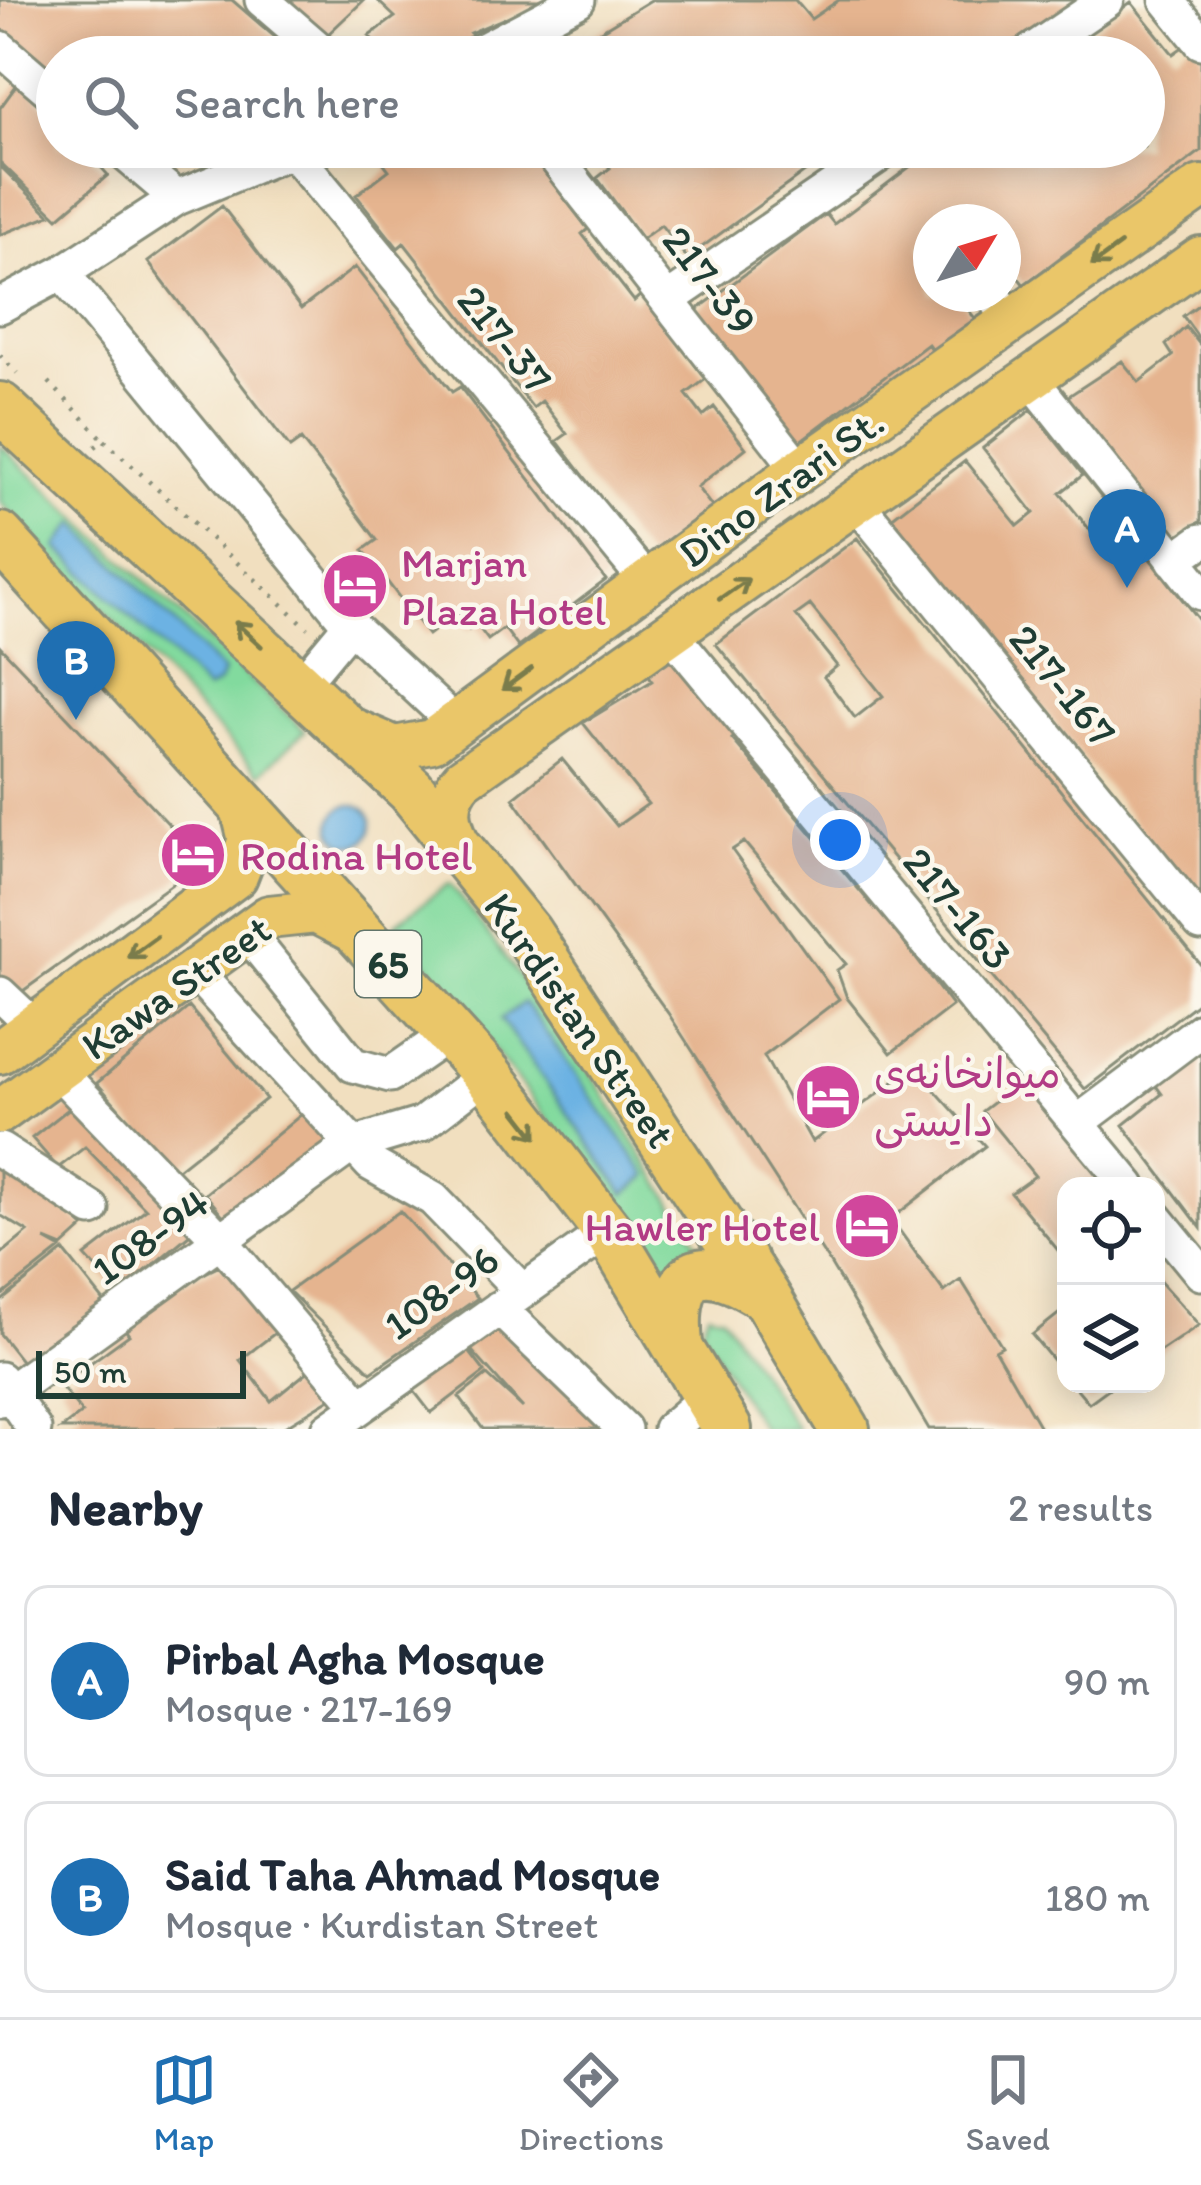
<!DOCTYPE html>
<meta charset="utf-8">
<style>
:root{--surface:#fff;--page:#f6f6f7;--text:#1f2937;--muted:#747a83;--line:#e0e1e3;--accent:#1f6fb2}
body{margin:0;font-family:Itim,"Playpen Sans Arabic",sans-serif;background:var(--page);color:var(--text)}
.controls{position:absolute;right:36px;bottom:36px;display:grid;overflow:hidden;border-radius:24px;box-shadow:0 6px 30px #0003}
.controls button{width:108px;height:108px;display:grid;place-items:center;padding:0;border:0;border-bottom:3px solid var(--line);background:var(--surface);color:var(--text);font:60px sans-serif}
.compass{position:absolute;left:913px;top:204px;width:108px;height:108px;border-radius:50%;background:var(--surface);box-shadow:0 6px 30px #0003;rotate:52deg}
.scale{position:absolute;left:36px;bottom:30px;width:210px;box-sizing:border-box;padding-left:12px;border:6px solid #1f3d34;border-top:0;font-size:33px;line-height:42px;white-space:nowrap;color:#1f3d34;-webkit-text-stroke:9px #fbf7ec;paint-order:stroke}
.you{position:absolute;left:840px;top:840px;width:42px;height:42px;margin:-30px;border:9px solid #fff;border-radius:50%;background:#1a73e8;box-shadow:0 0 0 18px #1a73e833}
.badge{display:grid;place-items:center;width:78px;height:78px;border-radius:50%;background:var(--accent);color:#fff;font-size:39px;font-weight:700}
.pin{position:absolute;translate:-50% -99px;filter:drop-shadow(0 3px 6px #0008)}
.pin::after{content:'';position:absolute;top:63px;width:42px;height:36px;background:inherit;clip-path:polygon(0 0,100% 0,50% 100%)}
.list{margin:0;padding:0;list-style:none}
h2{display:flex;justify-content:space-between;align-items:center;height:156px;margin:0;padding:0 48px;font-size:51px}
h2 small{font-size:39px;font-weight:400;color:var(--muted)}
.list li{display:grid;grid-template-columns:78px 1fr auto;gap:36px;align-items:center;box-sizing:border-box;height:192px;margin:0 24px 24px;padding:0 24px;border:3px solid var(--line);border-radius:24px}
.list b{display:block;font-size:45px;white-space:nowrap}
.list p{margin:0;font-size:39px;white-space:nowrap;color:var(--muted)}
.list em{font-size:39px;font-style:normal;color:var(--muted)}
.icon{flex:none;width:66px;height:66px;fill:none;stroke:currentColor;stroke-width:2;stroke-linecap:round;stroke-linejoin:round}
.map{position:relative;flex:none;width:1201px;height:1429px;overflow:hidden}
.search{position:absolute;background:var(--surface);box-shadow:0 6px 30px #0003;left:36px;right:36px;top:36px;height:132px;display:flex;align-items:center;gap:30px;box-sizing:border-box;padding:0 42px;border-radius:66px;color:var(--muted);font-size:45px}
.sheet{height:588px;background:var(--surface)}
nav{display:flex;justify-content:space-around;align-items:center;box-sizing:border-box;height:168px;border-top:3px solid var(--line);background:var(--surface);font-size:33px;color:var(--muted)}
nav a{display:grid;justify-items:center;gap:6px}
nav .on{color:var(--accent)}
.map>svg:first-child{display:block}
.green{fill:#82da9e;stroke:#508c69;stroke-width:3}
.water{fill:#6cb2e3;stroke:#46788c;stroke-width:3}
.building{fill:#e5b48f;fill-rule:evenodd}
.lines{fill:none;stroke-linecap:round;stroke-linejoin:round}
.minor-casing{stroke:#888e7a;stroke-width:39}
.major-casing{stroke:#888e7a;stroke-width:48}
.highway-casing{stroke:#888e7a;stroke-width:54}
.path{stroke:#888e7a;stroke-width:4.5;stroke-dasharray:3 9;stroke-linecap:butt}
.minor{stroke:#fff;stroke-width:33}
.major{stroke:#eac669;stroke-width:42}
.highway{stroke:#eac669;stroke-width:48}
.oneway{stroke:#7a7b4c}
.labels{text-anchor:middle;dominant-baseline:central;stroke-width:9;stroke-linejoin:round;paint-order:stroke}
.shield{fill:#fbf7ec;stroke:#61756b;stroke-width:3}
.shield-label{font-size:39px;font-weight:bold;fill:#1f3d34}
.street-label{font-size:42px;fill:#1f3d34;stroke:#fbf7ec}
.hotel-label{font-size:42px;fill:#b23c85;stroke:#fbf7ec;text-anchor:start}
</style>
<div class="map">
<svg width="1201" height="1429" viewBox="0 0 1201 1429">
<rect width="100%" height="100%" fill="#fbf7ec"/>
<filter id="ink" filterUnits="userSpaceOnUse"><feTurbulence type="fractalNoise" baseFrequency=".00833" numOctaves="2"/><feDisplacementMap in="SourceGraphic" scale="24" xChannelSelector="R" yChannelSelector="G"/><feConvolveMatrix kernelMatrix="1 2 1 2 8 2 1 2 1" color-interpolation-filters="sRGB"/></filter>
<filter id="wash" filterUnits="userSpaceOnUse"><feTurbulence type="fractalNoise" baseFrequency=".004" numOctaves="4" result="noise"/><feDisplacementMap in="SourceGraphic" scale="48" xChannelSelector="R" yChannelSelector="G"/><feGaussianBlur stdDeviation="2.7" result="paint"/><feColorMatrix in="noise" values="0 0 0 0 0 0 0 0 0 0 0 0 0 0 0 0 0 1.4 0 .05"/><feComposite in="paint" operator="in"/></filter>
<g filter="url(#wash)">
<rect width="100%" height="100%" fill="#f1dfbf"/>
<!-- green -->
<path class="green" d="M 0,445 L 305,731 L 260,774 L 0,502 Z
M 450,883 L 594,1078 L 709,1261 L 677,1287 L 396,923 Z
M 708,1312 L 722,1315 L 797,1429 L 762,1429 L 701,1329 Z"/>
<!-- water -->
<path class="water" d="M 75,523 L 223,672 L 219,683 L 207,690 L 57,547 Z
M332 825a20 20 0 1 1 40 0a20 20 0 1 1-40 0Z
M 524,1002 L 648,1176 L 625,1194 L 501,1019 Z"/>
<g id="blocks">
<!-- building -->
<path class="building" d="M 0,0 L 232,0 L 298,57 L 57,57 L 57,76 L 0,28 Z
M 286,0 L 364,0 L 327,35 Z
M 377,0 L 547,0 L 470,33 L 477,39 L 436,57 L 390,57 L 369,36 L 395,17 Z
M 651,0 L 795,0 L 811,19 L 839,0 L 1080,0 L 1008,57 L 558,57 Z
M 1131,2 L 1173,54 L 1191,41 L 1201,55 L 1201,151 L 1024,285 L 1003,258 L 1003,222 L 974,222 L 965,211 L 951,222 L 931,222 L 931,237 L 920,246 L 931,261 L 931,294 L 956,294 L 977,321 L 935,353 L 928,344 L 795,445 L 694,312 L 826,214 L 834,224 L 936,147 L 1144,147 L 1144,57 L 1056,57 Z
M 21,79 L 57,119 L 57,147 L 83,147 L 108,175 L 58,218 L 0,162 L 0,108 Z
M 142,147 L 183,147 L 170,171 Z
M 395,147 L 525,147 L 588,229 L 582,234 L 606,265 L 634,301 L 641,295 L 706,379 L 686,394 L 703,416 L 714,407 L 746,448 L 697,487 L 713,508 L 648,559 L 557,441 L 567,434 L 542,401 L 533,408 L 404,243 L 398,248 L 356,195 L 389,170 L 380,158 Z
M 594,147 L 839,147 L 687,258 L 661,225 L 642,239 L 597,178 L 610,168 Z
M 0,166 L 50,215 L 0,235 Z
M 222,206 L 301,309 L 355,267 L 452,392 L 460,387 L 606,580 L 518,647 L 504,628 L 488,640 L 477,625 L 469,630 L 457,613 L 428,635 L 363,550 L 377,540 L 335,484 L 301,440 L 290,448 L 148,262 Z
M 1201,303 L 1201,341 L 1183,316 Z
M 1186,327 L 1201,346 L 1201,521 L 1175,539 L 1064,399 L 1122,361 L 1139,382 L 1173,356 L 1166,345 Z
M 1031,410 L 1083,475 L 1060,493 L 1098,540 L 1120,521 L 1201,623 L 1201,904 L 890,519 L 965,461 L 1018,526 L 1034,513 L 983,448 Z
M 857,538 L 1201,965 L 1201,1000 L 1085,1089 L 716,644 ZM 810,605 L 883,696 L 855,718 L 824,677 L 837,666 L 796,615 Z
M 677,645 L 745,728 L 732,739 L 876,910 L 884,905 L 899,924 L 893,928 L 952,1006 L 891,1053 L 847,998 L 837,970 L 846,964 L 744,842 L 732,850 L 839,999 L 764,1056 L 812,1142 L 914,1067 L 985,1146 L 891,1219 L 944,1292 L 961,1280 L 1002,1346 L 995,1350 L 1041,1429 L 929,1429 L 831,1265 L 668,1013 L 513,798 L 562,759 L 617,826 L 648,804 L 583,723 L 652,681 L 645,666 Z
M 0,646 L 180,836 L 188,853 L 185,870 L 175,882 L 20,993 L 0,977 Z
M 189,1007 L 266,1099 L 174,1172 L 97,1083 Z
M 1201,1041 L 1201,1228 L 1123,1125 L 1162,1094 L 1151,1079 Z
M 1025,1078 L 1107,1186 L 1066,1186 L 1066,1260 L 1011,1193 L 1035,1176 L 982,1111 Z
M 81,1099 L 201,1225 L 119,1293 L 85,1256 L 146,1209 L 85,1147 L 58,1168 L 32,1138 Z
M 303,1113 L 333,1149 L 235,1230 L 205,1194 Z
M 16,1166 L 84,1227 L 62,1247 L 45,1240 L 61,1249 L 0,1297 L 0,1255 L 28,1232 L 0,1215 L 0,1169 Z
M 400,1211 L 478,1298 L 371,1372 L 289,1291 Z
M 64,1251 L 106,1304 L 26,1367 L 0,1334 L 0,1302 Z
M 222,1265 L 283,1327 L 240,1360 L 271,1401 L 311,1369 L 332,1398 L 281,1429 L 61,1429 L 82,1413 L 60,1385 L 129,1335 L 124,1328 L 162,1294 Z
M 1156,1277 L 1199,1325 L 1156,1354 Z
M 1066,1308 L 1066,1376 L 1032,1335 Z
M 489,1321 L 610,1429 L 483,1429 L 459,1397 L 487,1375 L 523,1408 L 464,1342 Z
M 461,1341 L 485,1372 L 431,1413 L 407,1382 Z
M 1073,1384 L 1115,1384 L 1089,1403 Z"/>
</g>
</g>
<g filter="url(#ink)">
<use href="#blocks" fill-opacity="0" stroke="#888e7a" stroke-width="3"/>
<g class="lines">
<!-- minor casing -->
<g class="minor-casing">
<path id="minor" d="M 262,0 L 328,57
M 1167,0 L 1201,42
M 0,48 L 57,97
M 470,57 L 578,0
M 1023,57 L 1107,0
M 117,147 L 177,198
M 547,147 L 800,470
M 293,152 L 649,584
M 62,273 L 350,625 L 455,723
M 992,294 L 1013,322
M 669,299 L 891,147
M 0,306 L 62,273 L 177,198 L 300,147
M 1031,379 L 1201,593
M 856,502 L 1201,924
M 1174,560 L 1201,541
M 671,633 L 1129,1186
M 302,683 L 350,625
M 252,929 L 259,948 L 353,1065 L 390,1075 L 449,1034
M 194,971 L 371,1164 L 433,1199 L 522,1291
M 0,994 L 34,1026
M 57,1070 L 220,1240 L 360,1406
M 1077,1123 L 1201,1030
M 0,1150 L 92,1209
M 1156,1218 L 1201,1273
M 499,1308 L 624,1429
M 0,1379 L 34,1429
M 0,1399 L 352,1145 L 422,1124 L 487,1074
M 329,1429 L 608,1231
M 670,1429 L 707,1397"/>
</g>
<!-- major casing -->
<g class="major-casing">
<path id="major" d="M 353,730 L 395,748 L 432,741 L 800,470 L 1201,187
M 461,850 C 448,823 442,803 463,779 L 1201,258
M 0,1052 L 236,876 L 250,840 L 240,800
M 0,1112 L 269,917 L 316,912 L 361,935"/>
</g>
<!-- highway casing -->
<g class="highway-casing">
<path id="highway" d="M 0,407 L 411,790 L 527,933 L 766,1297 L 845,1429
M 0,537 L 487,1074 L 608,1231 L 727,1429
M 678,1344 C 670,1263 705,1257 766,1297"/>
</g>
<!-- path -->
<path class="path" d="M 0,355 L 17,373
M 49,382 L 104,440
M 95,447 L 104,440 L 308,628"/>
<!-- minor -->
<use href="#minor" class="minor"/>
<!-- major -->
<use href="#major" class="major"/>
<!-- highway -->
<use href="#highway" class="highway"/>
</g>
<!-- one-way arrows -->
<defs><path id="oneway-shaft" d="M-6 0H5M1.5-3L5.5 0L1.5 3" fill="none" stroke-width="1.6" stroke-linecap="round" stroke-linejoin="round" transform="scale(3)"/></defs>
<g class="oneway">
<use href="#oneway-shaft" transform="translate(1106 255) rotate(144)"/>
<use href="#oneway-shaft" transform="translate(734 589) rotate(-35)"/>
<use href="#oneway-shaft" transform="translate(248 634) rotate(-137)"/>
<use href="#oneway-shaft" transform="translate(517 679) rotate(144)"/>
<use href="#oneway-shaft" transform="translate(142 947) rotate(144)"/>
<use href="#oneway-shaft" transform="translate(526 1124) rotate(52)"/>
</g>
</g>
<!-- icons -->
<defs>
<g id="hotel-disc" transform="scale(3.45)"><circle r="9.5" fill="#d1479c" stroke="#fbf7ec"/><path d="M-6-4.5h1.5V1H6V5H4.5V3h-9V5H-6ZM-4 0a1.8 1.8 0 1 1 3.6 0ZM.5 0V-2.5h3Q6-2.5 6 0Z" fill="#fff"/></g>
</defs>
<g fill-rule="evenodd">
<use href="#hotel-disc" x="355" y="586"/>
<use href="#hotel-disc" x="193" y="855"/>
<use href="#hotel-disc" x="828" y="1097"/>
<use href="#hotel-disc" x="867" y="1226"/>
</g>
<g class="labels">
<!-- shield labels -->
<rect class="shield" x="355" y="931" width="66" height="66" rx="9"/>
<g class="shield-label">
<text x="388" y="964">65</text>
</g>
<!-- street labels -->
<g class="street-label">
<text transform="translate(710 280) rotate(52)">217-39</text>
<text transform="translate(505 339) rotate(51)">217-37</text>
<text transform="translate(781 487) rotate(-36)">Dino Zrari St.</text>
<text transform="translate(1063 685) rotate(51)">217-167</text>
<text transform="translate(958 908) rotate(50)">217-163</text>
<text transform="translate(176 987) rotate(-35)">Kawa Street</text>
<text transform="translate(580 1020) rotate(55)">Kurdistan Street</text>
<text transform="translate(150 1236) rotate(-36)">108-94</text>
<text transform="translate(441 1292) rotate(-36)">108-96</text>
</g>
<!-- hotel labels -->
<g class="hotel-label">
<text x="401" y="562">Marjan<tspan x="401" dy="48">Plaza Hotel</tspan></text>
<text x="240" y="855">Rodina Hotel</text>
<text x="874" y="1073">میوانخانەی<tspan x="874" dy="48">دایستی</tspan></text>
<text x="820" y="1226" text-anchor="end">Hawler Hotel</text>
</g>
</g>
</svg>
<div class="controls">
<button><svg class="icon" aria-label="locate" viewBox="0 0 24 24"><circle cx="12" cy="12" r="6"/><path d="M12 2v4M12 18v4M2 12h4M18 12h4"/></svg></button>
<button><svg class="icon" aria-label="layers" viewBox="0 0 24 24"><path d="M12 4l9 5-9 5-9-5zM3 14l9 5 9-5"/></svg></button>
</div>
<svg class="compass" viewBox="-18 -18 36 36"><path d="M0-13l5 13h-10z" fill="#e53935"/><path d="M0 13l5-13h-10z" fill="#747a83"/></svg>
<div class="scale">50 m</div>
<div class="you"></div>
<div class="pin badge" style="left:1127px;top:588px">A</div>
<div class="pin badge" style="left:76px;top:720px">B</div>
<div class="search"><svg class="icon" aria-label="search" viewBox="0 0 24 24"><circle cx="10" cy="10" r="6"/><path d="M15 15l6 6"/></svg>Search here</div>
</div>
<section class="sheet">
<h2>Nearby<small>2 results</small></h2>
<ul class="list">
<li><span class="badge">A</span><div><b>Pirbal Agha Mosque</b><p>Mosque · 217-169</p></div><em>90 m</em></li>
<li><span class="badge">B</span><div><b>Said Taha Ahmad Mosque</b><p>Mosque · Kurdistan Street</p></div><em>180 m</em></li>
</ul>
</section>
<nav>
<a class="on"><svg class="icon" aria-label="map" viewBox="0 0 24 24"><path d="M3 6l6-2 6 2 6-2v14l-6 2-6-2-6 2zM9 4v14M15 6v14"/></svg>Map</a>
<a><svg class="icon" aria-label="directions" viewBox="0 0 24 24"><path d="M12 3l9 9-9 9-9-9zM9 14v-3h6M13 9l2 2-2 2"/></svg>Directions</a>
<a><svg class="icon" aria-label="saved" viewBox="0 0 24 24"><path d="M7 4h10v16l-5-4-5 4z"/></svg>Saved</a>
</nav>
